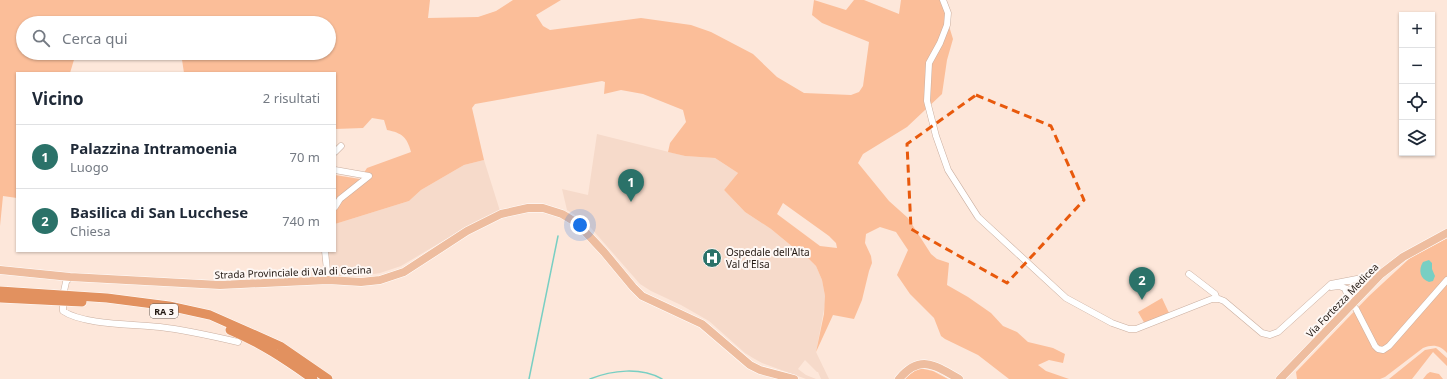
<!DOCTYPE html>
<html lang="it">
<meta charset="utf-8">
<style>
:root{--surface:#fff;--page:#f2f2f3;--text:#1f2937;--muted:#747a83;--line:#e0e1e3;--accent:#2b7269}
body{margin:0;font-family:"Noto Sans",sans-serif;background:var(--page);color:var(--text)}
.controls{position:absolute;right:12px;top:12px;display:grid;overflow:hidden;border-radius:0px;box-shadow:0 1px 3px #0004}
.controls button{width:36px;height:36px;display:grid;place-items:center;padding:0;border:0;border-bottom:1px solid var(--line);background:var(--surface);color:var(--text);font:20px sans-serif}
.you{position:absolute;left:580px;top:225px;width:14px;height:14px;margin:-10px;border:3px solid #fff;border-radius:50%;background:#1a73e8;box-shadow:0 0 0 6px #1a73e833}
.badge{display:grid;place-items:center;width:26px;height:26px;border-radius:50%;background:var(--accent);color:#fff;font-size:13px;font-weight:700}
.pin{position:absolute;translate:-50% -33px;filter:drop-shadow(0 1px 2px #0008)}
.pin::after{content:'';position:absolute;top:21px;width:14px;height:12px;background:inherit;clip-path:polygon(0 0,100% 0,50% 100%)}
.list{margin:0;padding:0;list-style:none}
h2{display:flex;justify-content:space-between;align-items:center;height:52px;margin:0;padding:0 16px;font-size:17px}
h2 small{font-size:13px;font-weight:400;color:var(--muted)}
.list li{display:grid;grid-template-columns:26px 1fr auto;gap:12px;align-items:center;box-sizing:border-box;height:64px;padding:0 16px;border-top:1px solid var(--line)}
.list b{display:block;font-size:15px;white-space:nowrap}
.list p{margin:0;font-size:13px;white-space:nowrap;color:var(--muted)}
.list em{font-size:13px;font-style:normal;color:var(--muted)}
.icon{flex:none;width:22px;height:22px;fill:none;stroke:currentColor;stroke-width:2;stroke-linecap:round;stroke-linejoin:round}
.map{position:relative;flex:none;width:1447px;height:379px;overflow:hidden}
.search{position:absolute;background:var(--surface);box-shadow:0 1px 3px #0004;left:16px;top:16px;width:320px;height:44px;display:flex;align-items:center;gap:10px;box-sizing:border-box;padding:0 14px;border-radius:22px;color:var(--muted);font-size:15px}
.panel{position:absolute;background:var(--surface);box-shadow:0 1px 3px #0004;left:16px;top:72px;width:320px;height:180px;border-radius:0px}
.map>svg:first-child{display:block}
.built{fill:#f6daca}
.green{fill:#fbbe99;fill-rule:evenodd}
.water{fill:#78cfc3}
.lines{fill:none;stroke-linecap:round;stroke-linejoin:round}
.stream{stroke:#78cfc3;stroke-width:1.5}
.minor-casing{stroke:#caafa0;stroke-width:7}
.major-casing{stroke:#fff;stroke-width:9}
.highway-casing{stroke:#fff;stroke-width:10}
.minor{stroke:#fff;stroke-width:6}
.major{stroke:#eebd9f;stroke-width:8}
.highway{stroke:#e2915f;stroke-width:9}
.marked{fill:none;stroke:#e8590c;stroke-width:3;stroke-dasharray:8 5;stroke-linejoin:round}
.labels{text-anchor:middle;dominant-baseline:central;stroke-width:4;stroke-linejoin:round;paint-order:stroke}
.shield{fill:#fef8f5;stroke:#655c57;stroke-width:1}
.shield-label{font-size:9px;font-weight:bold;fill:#231913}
.poi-label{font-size:10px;fill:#231913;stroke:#fef8f5;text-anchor:start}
.street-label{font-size:10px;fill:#231913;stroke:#fef8f5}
</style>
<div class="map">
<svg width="1447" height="379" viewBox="0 0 1447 379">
<rect width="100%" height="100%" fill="#fde7da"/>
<!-- built -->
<path class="built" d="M 597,134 L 685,156 L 715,158 L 738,173 L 724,190 L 745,212 L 771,229 L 794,248 L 806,256 L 816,266 L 822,280 L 825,296 L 825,304 L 816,352 L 829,379 L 821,379 L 818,372 L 817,372 L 805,360 L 798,369 L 806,375 L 816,379 L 806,379 L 762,363 L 753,358 L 745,353 L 709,321 L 681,305 L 651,291 L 640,284 L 591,228 L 583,220 L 567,210 L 562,189 L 588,195 Z
M 484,160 L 500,211 L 473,223 L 401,266 L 380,273 L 361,276 L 332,276 L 328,251 L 335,251 L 335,224 L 409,201 L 421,190 L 464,165 Z"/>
<!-- green -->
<path class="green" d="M 0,0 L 430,0 L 428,18 L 478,17 L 496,11 L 513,0 L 561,0 L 536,15 L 543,26 L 550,30 L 641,18 L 691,25 L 711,32 L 753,54 L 777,77 L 804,93 L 851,95 L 859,92 L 863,86 L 869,42 L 822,23 L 812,15 L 814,0 L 846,10 L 854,0 L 864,0 L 899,14 L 901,0 L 941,0 L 953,39 L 947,60 L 942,94 L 907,127 L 863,154 L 858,163 L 889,201 L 908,218 L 931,254 L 937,259 L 949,263 L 947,285 L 968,297 L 991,313 L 1003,326 L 1017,332 L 1028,342 L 1053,348 L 1065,354 L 1063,363 L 1049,360 L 1038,365 L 1046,371 L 1069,379 L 1009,379 L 978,355 L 945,339 L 941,336 L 934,318 L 910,294 L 897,275 L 908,250 L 896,232 L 880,227 L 866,234 L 865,243 L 871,256 L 872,263 L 869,271 L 862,300 L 854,319 L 833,315 L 816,352 L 824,314 L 825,296 L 822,280 L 816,266 L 806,256 L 794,248 L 771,229 L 745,212 L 724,190 L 738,173 L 715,158 L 685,156 L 668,152 L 670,143 L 686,122 L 683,110 L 643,94 L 621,90 L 604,94 L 605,82 L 602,81 L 475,104 L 472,108 L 484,160 L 464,165 L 421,190 L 409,201 L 335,224 L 335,175 L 360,179 L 367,168 L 411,152 C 407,137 402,133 387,130 L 384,120 L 372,118 L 363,128 L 335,129 L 335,73 L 184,73 L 181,53 L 329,53 L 329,23 L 23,23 L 23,53 L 76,53 L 70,73 L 17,73 L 17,198 L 3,196 L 0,226 ZM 783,203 L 829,236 L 836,243 L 837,248 L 820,246 L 777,214 Z
M 1447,238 L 1447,353 C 1440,345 1433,344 1423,348 L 1385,377 L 1380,379 L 1297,379 L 1296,372 L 1369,296 L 1410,258 Z
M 1162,298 L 1169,313 L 1145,324 L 1138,312 Z
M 1436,348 L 1447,358 L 1447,366 L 1433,352 L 1412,379 L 1389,379 L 1425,350 Z
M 919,368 L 933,371 L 948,379 L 902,379 L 908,372 Z
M 1430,372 L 1439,374 L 1443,379 L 1423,379 L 1427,374 Z"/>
<!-- water -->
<path class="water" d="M 1429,260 L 1432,263 L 1432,269 L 1435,276 L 1433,281 L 1429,282 C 1420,279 1418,270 1423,262 Z"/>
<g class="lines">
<!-- stream -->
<path class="stream" d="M 529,379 L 558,236
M 590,379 C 612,370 641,367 662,379"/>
<!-- minor casing -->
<g class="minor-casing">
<path id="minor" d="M 943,0 L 948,13 L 947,25 L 940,43 L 929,63 L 927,101 L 936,136 L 948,170 L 978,217 L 1066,298 L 1112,323 L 1129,329 L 1136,329 L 1212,299 L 1219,299 L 1224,301 L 1262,333 L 1270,335 L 1278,332 L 1331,284 L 1362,278 L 1382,272
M 335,152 L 341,146
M 335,170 L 369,176 L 340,199 L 335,207
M 325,251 L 328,280
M 1189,274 L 1215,294 L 1217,299
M 1351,281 L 1357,287 L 1361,294
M 1331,287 L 1339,286 L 1361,294
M 1345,289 L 1349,298 L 1349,307
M 64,291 L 66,282 L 70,277
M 63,304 L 63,311 C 83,325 135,324 160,327 C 186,330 212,336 238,342
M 1356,309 L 1375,346 L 1378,349 L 1383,350 L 1389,346 L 1447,280"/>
</g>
<!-- major casing -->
<g class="major-casing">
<path id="major" d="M 0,270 L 70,277 L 220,285 L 328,280 L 361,282 L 380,280 L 404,272 L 467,231 L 501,214 L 528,208 L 543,208 L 562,214 L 577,223 L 604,252 L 633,287 L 642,296 L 702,324 L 750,365 L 760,370 L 794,379
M 899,379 C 920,354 935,365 959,379
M 1280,379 L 1381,274 L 1403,257 L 1447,233"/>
</g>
<!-- highway casing -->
<g class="highway-casing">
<path id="highway" d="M 0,291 L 107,298 L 169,306 L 210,315 L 280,346 L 328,379
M 0,298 L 82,302
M 230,330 C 261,343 286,360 313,379"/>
</g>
<!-- minor -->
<use href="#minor" class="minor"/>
<!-- major -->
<use href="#major" class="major"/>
<!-- highway -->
<use href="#highway" class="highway"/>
</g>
<!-- marked area -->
<path class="marked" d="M 976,95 L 1051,126 L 1084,200 L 1007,283 L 911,229 L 907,144 Z"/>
<!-- icons -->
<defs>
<g id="hospital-disc" transform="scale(1)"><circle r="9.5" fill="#2b7269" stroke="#fef8f5"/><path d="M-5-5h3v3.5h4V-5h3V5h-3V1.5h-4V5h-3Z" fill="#fff"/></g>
</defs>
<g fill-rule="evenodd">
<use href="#hospital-disc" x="712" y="258"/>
</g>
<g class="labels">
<!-- shield labels -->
<rect class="shield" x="150" y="304" width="28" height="14" rx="3"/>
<g class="shield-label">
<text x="164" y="311">RA 3</text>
</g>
<!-- poi labels -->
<g class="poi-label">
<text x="726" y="252">Ospedale dell'Alta<tspan x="726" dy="12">Val d'Elsa</tspan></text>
</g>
<!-- street labels -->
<g class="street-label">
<text transform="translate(293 272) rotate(-2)">Strada Provinciale di Val di Cecina</text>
<text transform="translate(1342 300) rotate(-46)">Via Fortezza Medicea</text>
</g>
</g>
</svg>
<div class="controls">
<button>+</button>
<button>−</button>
<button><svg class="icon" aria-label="locate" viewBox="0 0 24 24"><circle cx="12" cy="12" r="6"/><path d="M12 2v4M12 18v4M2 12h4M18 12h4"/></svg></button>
<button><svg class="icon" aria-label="layers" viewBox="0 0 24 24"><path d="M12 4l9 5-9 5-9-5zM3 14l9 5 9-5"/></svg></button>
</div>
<div class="you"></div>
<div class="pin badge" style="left:631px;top:202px">1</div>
<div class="pin badge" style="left:1142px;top:300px">2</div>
<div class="search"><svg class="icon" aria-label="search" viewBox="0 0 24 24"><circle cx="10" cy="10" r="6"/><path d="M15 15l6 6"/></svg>Cerca qui</div>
<section class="panel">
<h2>Vicino<small>2 risultati</small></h2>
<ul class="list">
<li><span class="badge">1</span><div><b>Palazzina Intramoenia</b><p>Luogo</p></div><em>70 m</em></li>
<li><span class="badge">2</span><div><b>Basilica di San Lucchese</b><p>Chiesa</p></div><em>740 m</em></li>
</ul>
</section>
</div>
